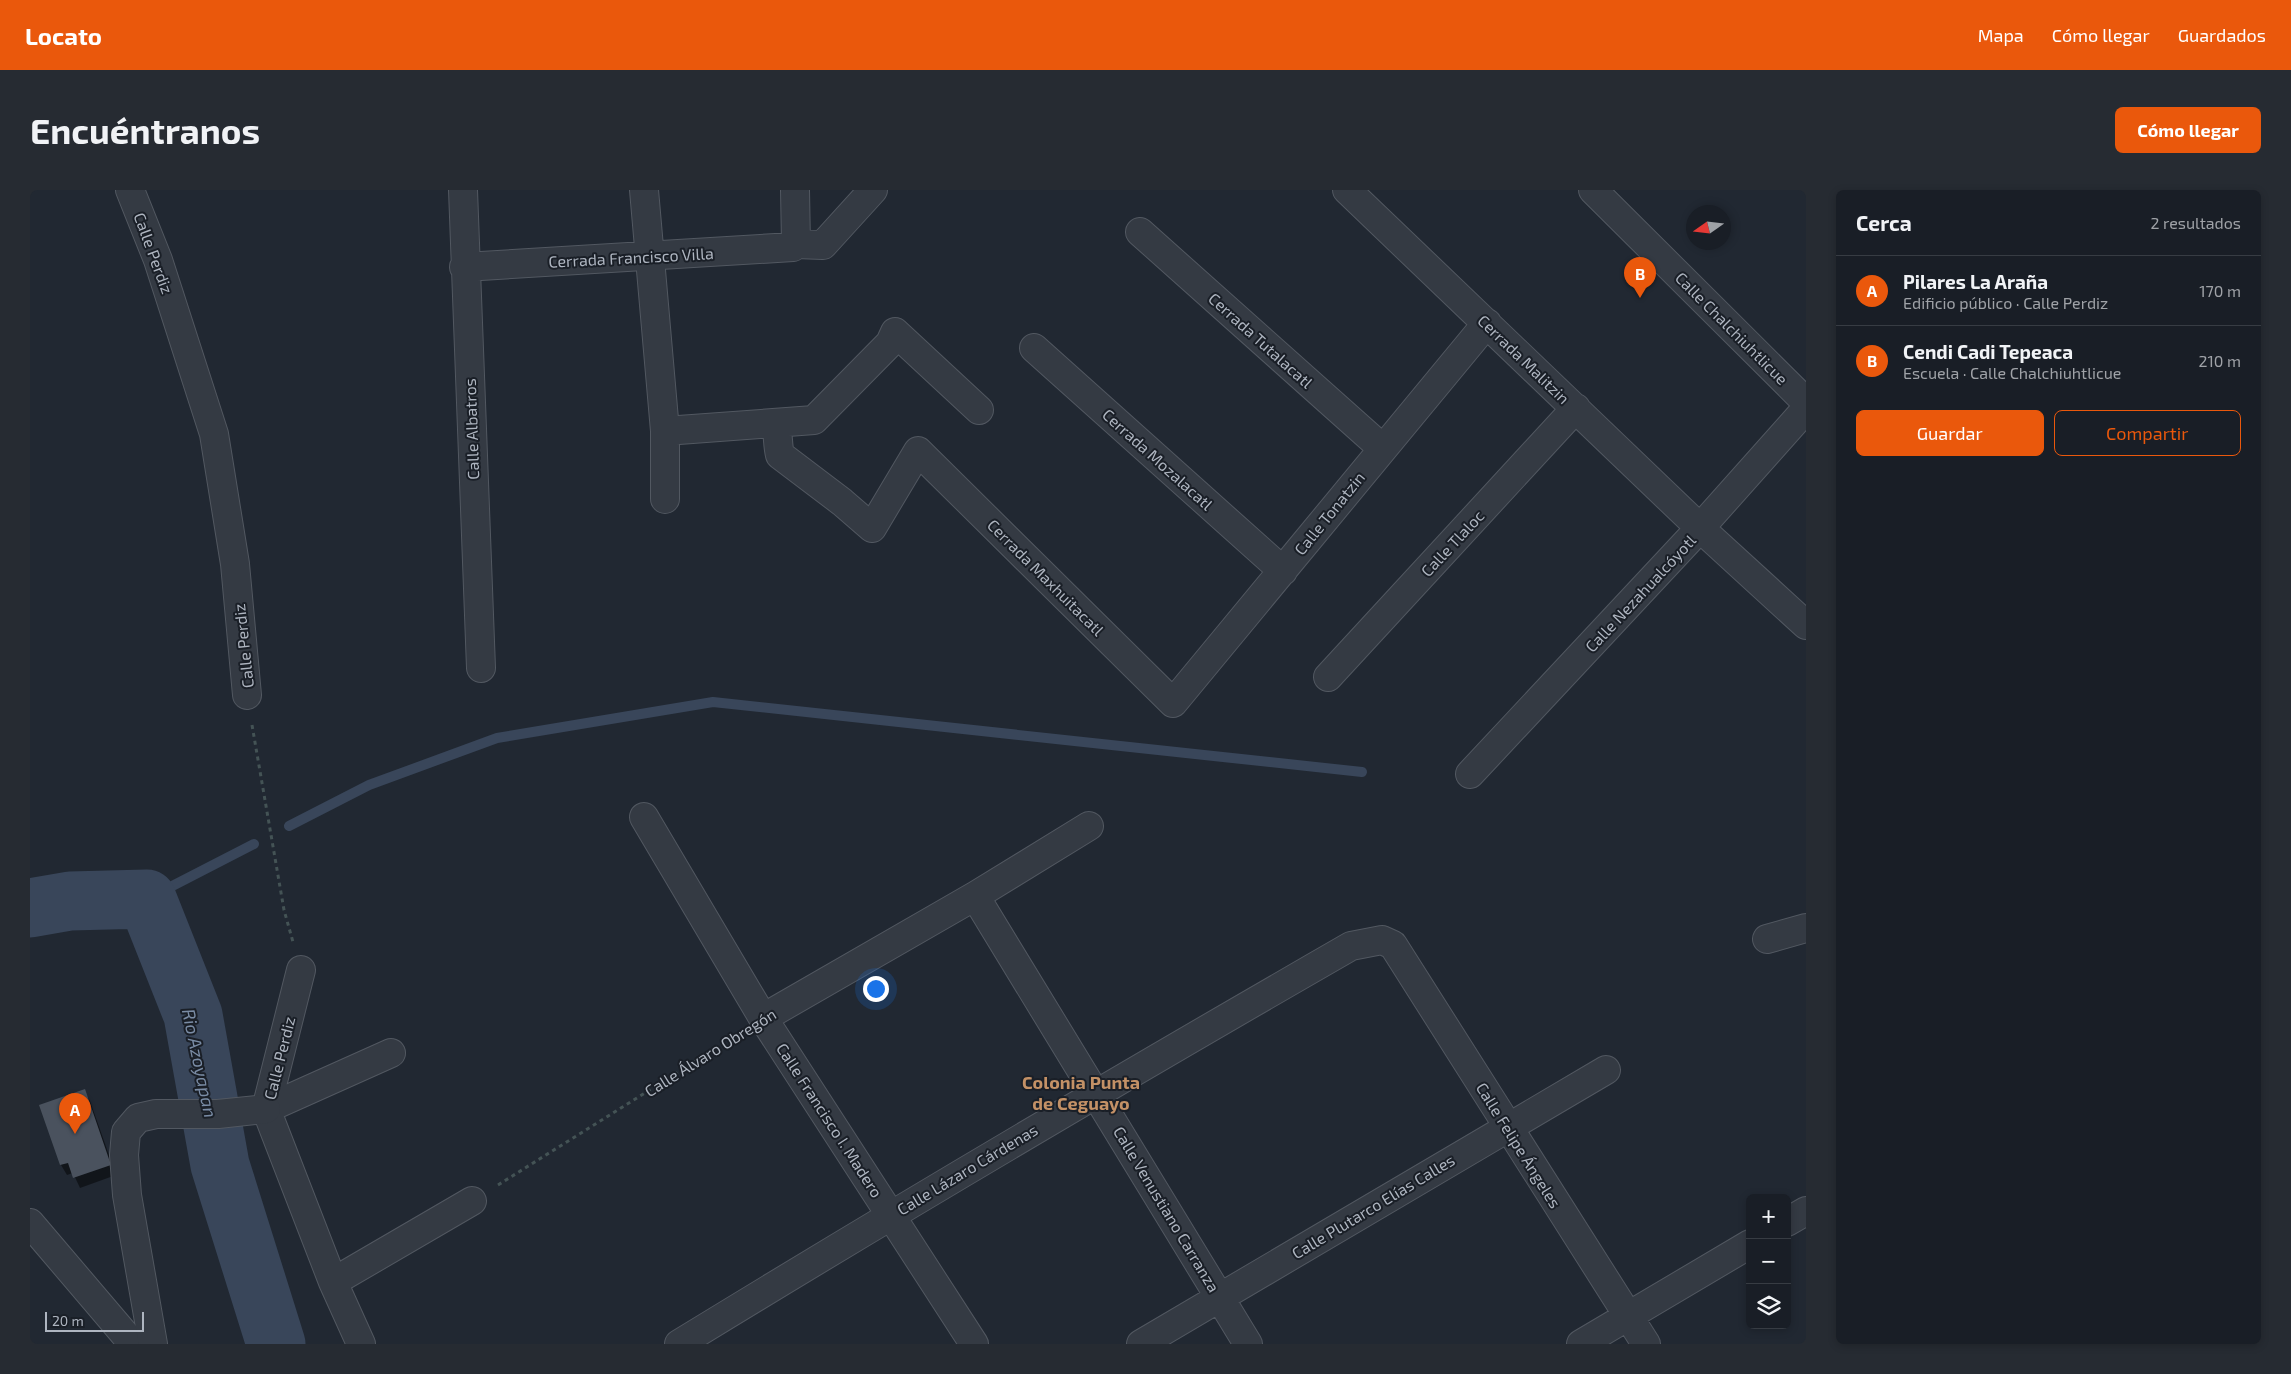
<!DOCTYPE html>
<html lang="es">
<meta charset="utf-8">
<style>
:root{--surface:#191e26;--page:#262b32;--text:#f1f3f6;--muted:#9fa2a7;--line:#373c43;--accent:#ea580c}
body{margin:0;font-family:"Exo 2",sans-serif;background:var(--page);color:var(--text)}
.controls{position:absolute;right:15px;bottom:15px;display:grid;overflow:hidden;border-radius:8px;box-shadow:0 2px 8px #0003}
.controls button{width:45px;height:45px;display:grid;place-items:center;padding:0;border:0;border-bottom:1px solid var(--line);background:var(--surface);color:var(--text);font:25px sans-serif}
.compass{position:absolute;left:1656px;top:15px;width:45px;height:45px;border-radius:50%;background:var(--surface);box-shadow:0 2px 8px #0003;rotate:256deg}
.scale{position:absolute;left:15px;bottom:12px;width:99px;box-sizing:border-box;padding-left:5px;border:2px solid #aeb5c0;border-top:0;font-size:14px;line-height:18px;white-space:nowrap;color:#aeb5c0;-webkit-text-stroke:4px #1a1f27;paint-order:stroke}
.you{position:absolute;left:845px;top:798px;width:18px;height:18px;margin:-12px;border:4px solid #fff;border-radius:50%;background:#1a73e8;box-shadow:0 0 0 8px #1a73e833}
.badge{display:grid;place-items:center;width:32px;height:32px;border-radius:50%;background:var(--accent);color:#fff;font-size:16px;font-weight:700}
.pin{position:absolute;translate:-50% -41px;filter:drop-shadow(0 1px 2px #0008)}
.pin::after{content:'';position:absolute;top:26px;width:18px;height:15px;background:inherit;clip-path:polygon(0 0,100% 0,50% 100%)}
.list{margin:0;padding:0;list-style:none}
h2{display:flex;justify-content:space-between;align-items:center;height:65px;margin:0;padding:0 20px;font-size:21px}
h2 small{font-size:16px;font-weight:400;color:var(--muted)}
.list li{display:grid;grid-template-columns:32px 1fr auto;gap:15px;align-items:center;box-sizing:border-box;height:70px;padding:0 20px;border-top:1px solid var(--line)}
.list b{display:block;font-size:19px;white-space:nowrap}
.list p{margin:0;font-size:16px;white-space:nowrap;color:var(--muted)}
.list em{font-size:16px;font-style:normal;color:var(--muted)}
.actions{display:flex;gap:10px;padding:15px 20px}
.actions a{flex:1;padding:11px 0;border:1px solid var(--accent);border-radius:8px;text-align:center;font-size:18px;color:var(--accent)}
.actions .main{background:var(--accent);color:#fff}
.icon{flex:none;width:28px;height:28px;fill:none;stroke:currentColor;stroke-width:2;stroke-linecap:round;stroke-linejoin:round}
.map{position:relative;flex:none;width:1776px;height:1154px;overflow:hidden;border-radius:8px}
header{display:flex;align-items:center;gap:30px;box-sizing:border-box;height:70px;padding:0 25px;background:var(--accent);color:#fff}
header strong{font-size:24px}
nav{display:flex;gap:28px;margin-inline-start:auto;font-size:18px}
.intro{display:flex;align-items:center;justify-content:space-between;box-sizing:border-box;height:120px;padding:0 30px}
h1{margin:0;font-size:35px}
.button{padding:12px 22px;border-radius:8px;background:var(--accent);color:#fff;font-size:18px;font-weight:700}
main{display:flex;gap:30px;padding:0 30px}
aside{flex:1;background:var(--surface);border-radius:8px;box-shadow:0 2px 8px #0003}
.map>svg:first-child{display:block}
.shadow{fill:#0007}
.lines{fill:none;stroke-linecap:round;stroke-linejoin:round}
.stream{stroke:#39465a;stroke-width:10}
.river{stroke:#39465a;stroke-width:59}
.building{fill:#4a525e}
.minor-casing{stroke:#525861;stroke-width:30}
.tertiary-casing{stroke:#525861;stroke-width:30}
.path{stroke:#445355;stroke-width:3;stroke-dasharray:4 4;stroke-linecap:butt}
.minor{stroke:#343a43;stroke-width:28}
.tertiary{stroke:#343a43;stroke-width:28}
.labels{text-anchor:middle;dominant-baseline:central;stroke-width:4;stroke-linejoin:round;paint-order:stroke}
.street-label{font-size:16px;fill:#aeb5c0;stroke:#1a1f27}
.water-label{font-size:18px;font-style:italic;fill:#7a8ca5;stroke:#1a1f27}
.neighbourhood-label{font-size:18px;font-weight:bold;fill:#c39166;stroke:#1a1f27}
</style>
<header>
<strong>Locato</strong>
<nav><a>Mapa</a><a>Cómo llegar</a><a>Guardados</a></nav>
</header>
<div class="intro"><h1>Encuéntranos</h1><a class="button">Cómo llegar</a></div>
<main>
<div class="map">
<svg width="1776" height="1154" viewBox="0 0 1776 1154">
<rect width="100%" height="100%" fill="#212832"/>
<!-- shadow -->
<path class="shadow" d="M 54,901 L 60,911 L 86,985 L 50,998 L 43,983 L 37,985 L 31,975 Z"/>
<g class="lines">
<!-- stream -->
<path class="stream" d="M 259,636 L 339,595 L 467,548 L 683,512 L 1332,582
M 117,709 L 224,654"/>
<!-- river -->
<path class="river" d="M 0,718 L 40,711 L 117,709 L 163,825 L 190,975 L 246,1154"/>
</g>
<!-- building -->
<path class="building" d="M 55,899 L 81,975 L 43,988 L 38,973 L 30,975 L 9,915 Z"/>
<g class="lines">
<!-- minor casing -->
<g class="minor-casing">
<path id="minor" d="M 433,0 L 451,478
M 614,0 L 635,241 L 635,309
M 765,0 L 766,54
M 1317,0 L 1670,338 L 1776,435
M 1563,0 L 1776,212
M 1110,42 L 1352,258
M 434,77 L 763,57 L 766,54 L 793,55 L 843,0
M 1004,158 L 1253,381
M 745,233 C 749,244 747,253 750,265 L 812,312 L 842,338 L 888,261 L 1143,513 L 1457,133
M 635,241 L 784,230 L 860,153 L 865,142 L 949,220
M 1298,487 L 1546,218
M 1440,584 L 1670,338 L 1776,219
M 614,627 L 733,828 L 944,1154
M 945,706 L 1218,1154
M 1737,749 L 1776,738
M 271,780 L 236,919 L 303,1092 L 331,1154
M 733,828 L 945,706 L 1059,636
M 236,919 L 361,863
M 1757,1032 L 1776,1021
M 0,1033 L 103,1154
M 303,1092 L 442,1011
M 649,1154 C 871,1018 1095,886 1321,756 L 1352,750 L 1363,755 L 1616,1154
M 1111,1154 L 1576,880
M 1551,1154 L 1720,1054"/>
</g>
<!-- tertiary casing -->
<g class="tertiary-casing">
<path id="tertiary" d="M 100,0 L 128,70 L 184,244 L 205,374 L 217,505
M 123,1154 L 97,1005 L 94,965 L 96,942 L 108,928 L 126,924 L 188,924 L 236,919"/>
</g>
<!-- path -->
<path class="path" d="M 222,535 L 254,720 L 263,752
M 468,995 L 709,844"/>
<!-- minor -->
<use href="#minor" class="minor"/>
<!-- tertiary -->
<use href="#tertiary" class="tertiary"/>
</g>
<g class="labels">
<!-- street labels -->
<g class="street-label">
<text transform="translate(124 63) rotate(70)">Calle Perdiz</text>
<text transform="translate(601 67) rotate(-3)">Cerrada Francisco Villa</text>
<text transform="translate(1702 138) rotate(45)">Calle Chalchiuhtlicue</text>
<text transform="translate(1231 150) rotate(42)">Cerrada Tutalacatl</text>
<text transform="translate(1494 169) rotate(44)">Cerrada Malitzin</text>
<text transform="translate(441 239) rotate(-92)">Calle Albatros</text>
<text transform="translate(1128 269) rotate(42)">Cerrada Mozalacatl</text>
<text transform="translate(1299 323) rotate(-51)">Calle Tonatzin</text>
<text transform="translate(1422 353) rotate(-47)">Calle Tlaloc</text>
<text transform="translate(1016 387) rotate(45)">Cerrada Maxhuitacatl</text>
<text transform="translate(1610 403) rotate(-47)">Calle Nezahualcóyotl</text>
<text transform="translate(213 456) rotate(-96)">Calle Perdiz</text>
<text transform="translate(680 862) rotate(-32)">Calle Álvaro Obregón</text>
<text transform="translate(249 868) rotate(-76)">Calle Perdiz</text>
<text transform="translate(800 930) rotate(57)">Calle Francisco I. Madero</text>
<text transform="translate(1489 955) rotate(58)">Calle Felipe Ángeles</text>
<text transform="translate(937 979) rotate(-31)">Calle Lázaro Cárdenas</text>
<text transform="translate(1343 1016) rotate(-31)">Calle Plutarco Elías Calles</text>
<text transform="translate(1137 1019) rotate(59)">Calle Venustiano Carranza</text>
</g>
<!-- water labels -->
<g class="water-label">
<text transform="translate(170 873) rotate(78)">Rio Azoyapan</text>
</g>
<!-- neighbourhood labels -->
<g class="neighbourhood-label">
<text x="1051" y="892">Colonia Punta<tspan x="1051" dy="21">de Ceguayo</tspan></text>
</g>
</g>
</svg>
<div class="controls">
<button>+</button>
<button>−</button>
<button><svg class="icon" aria-label="layers" viewBox="0 0 24 24"><path d="M12 4l9 5-9 5-9-5zM3 14l9 5 9-5"/></svg></button>
</div>
<svg class="compass" viewBox="-18 -18 36 36"><path d="M0-13l5 13h-10z" fill="#e53935"/><path d="M0 13l5-13h-10z" fill="#9fa2a7"/></svg>
<div class="scale">20 m</div>
<div class="you"></div>
<div class="pin badge" style="left:45px;top:944px">A</div>
<div class="pin badge" style="left:1610px;top:108px">B</div>
</div>
<aside>
<h2>Cerca<small>2 resultados</small></h2>
<ul class="list">
<li><span class="badge">A</span><div><b>Pilares La Araña</b><p>Edificio público · Calle Perdiz</p></div><em>170 m</em></li>
<li><span class="badge">B</span><div><b>Cendi Cadi Tepeaca</b><p>Escuela · Calle Chalchiuhtlicue</p></div><em>210 m</em></li>
</ul>
<div class="actions"><a class="main">Guardar</a><a>Compartir</a></div>
</aside>
</main>
